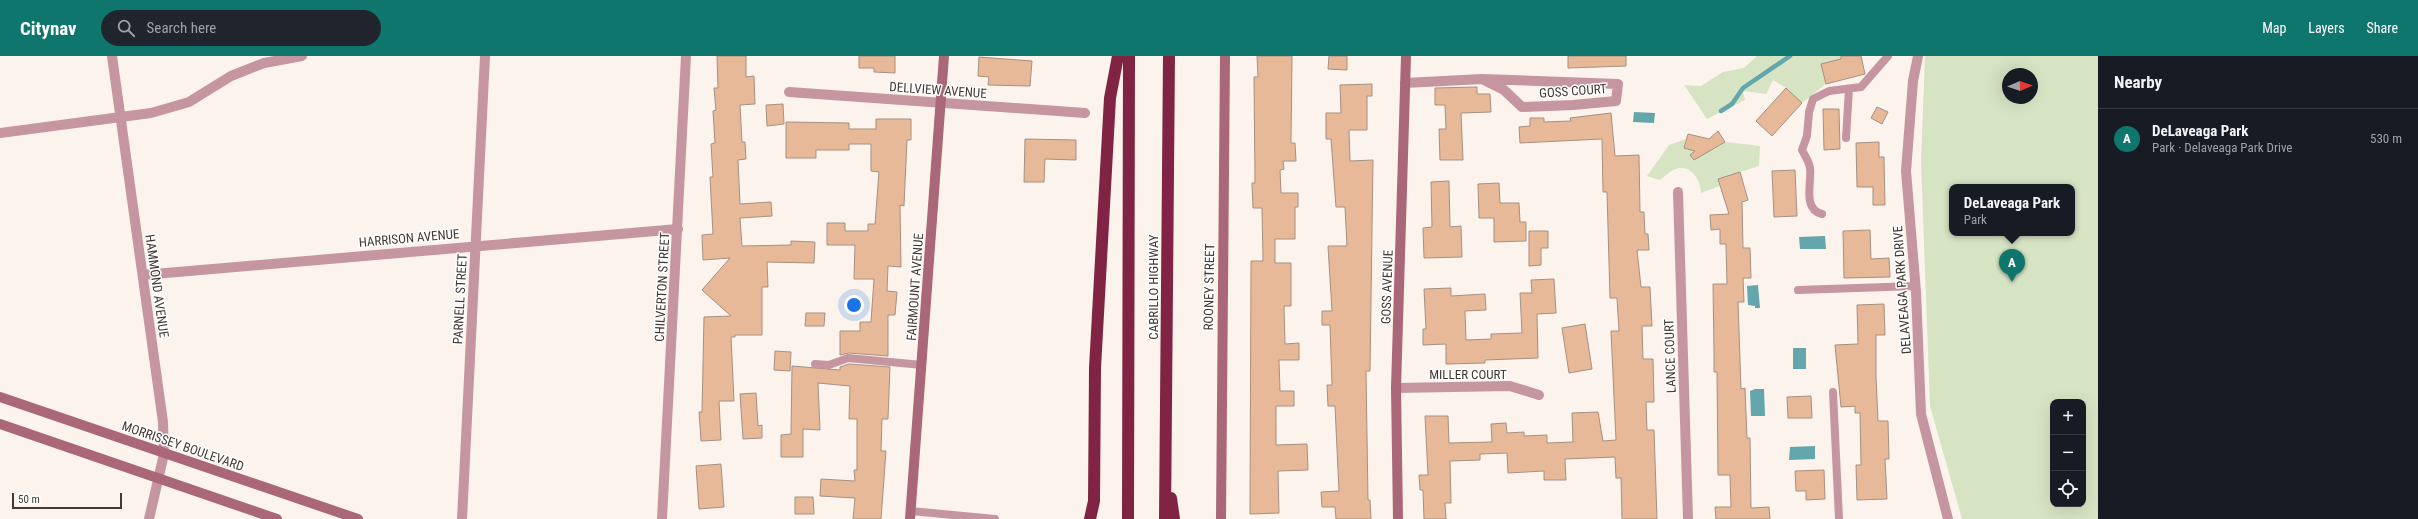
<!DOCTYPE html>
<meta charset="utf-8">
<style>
:root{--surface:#171b24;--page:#20242c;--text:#f1f3f6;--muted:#9ea1a6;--line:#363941;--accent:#0f766e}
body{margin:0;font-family:"Roboto Condensed",sans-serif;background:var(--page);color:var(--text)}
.controls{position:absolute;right:12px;bottom:12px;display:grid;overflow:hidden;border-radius:8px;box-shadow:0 4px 16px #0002}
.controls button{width:36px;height:36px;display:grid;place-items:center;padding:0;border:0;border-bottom:1px solid var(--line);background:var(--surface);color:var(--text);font:20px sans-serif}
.compass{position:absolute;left:2002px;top:12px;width:36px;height:36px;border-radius:50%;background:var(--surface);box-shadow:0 4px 16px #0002;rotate:88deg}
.scale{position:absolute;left:12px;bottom:10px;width:110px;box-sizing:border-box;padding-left:4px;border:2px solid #433933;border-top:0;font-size:11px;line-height:14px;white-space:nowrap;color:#433933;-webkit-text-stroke:3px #fff;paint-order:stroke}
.you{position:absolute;left:854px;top:249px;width:14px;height:14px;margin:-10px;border:3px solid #fff;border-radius:50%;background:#1a73e8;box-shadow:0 0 0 6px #1a73e833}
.badge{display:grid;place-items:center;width:26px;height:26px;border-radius:50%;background:var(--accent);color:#fff;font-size:13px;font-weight:700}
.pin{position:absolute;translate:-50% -33px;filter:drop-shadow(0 1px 2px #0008)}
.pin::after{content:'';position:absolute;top:21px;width:14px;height:12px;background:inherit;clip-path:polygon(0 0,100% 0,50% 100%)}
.popup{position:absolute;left:1949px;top:128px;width:126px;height:52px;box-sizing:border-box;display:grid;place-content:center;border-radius:8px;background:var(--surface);filter:drop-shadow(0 1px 3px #0005);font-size:13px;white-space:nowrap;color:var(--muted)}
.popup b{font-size:15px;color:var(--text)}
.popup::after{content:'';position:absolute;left:50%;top:100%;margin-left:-8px;border:8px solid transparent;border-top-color:var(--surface)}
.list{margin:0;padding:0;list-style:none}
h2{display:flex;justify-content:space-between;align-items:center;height:52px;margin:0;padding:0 16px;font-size:17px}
h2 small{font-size:13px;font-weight:400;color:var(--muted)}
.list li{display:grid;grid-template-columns:26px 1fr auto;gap:12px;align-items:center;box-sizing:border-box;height:60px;padding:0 16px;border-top:1px solid var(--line)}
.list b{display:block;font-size:15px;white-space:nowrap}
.list p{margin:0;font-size:13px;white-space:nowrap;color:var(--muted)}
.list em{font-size:13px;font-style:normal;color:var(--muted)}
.icon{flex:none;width:22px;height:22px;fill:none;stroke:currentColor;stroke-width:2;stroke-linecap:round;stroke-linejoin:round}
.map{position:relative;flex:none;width:2098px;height:463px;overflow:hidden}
header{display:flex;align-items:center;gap:24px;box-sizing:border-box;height:56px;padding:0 20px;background:var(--accent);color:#fff}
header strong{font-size:19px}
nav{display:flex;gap:22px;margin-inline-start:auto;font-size:14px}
.search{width:280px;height:36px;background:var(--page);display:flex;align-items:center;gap:10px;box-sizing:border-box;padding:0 14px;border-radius:22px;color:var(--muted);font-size:15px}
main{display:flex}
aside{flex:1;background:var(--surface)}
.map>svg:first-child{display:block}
.green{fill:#d6e4c4;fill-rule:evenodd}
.water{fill:#63a6ac}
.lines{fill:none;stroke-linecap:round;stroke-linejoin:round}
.stream{stroke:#63a6ac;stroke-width:4.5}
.building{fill:#e7b999;stroke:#a69081}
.lane{stroke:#c596a0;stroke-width:8}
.street{stroke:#c596a0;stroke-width:10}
.secondary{stroke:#aa6777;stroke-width:10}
.highway{stroke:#812443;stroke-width:12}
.labels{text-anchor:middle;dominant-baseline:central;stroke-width:3;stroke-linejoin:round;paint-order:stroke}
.street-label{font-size:13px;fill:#433933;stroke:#fff}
</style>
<header>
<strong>Citynav</strong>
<div class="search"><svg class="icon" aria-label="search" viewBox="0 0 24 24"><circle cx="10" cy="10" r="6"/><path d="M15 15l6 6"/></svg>Search here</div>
<nav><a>Map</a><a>Layers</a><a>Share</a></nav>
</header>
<main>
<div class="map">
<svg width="2098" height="463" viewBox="0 0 2098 463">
<rect width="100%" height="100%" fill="#fcf3ec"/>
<!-- green -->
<path class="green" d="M 1757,0 L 1841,0 L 1841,3 L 1821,8 L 1826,28 L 1802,47 L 1786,32 L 1773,24 L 1766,38 L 1743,35 L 1745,44 L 1707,63 L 1684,29 L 1701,30 L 1723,16 L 1744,12 Z
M 1925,0 L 2098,0 L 2098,463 L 1962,463 L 1930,350 L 1921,105 ZM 2008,18 L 2032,18 L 2032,42 L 2008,42 ZM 1952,131 L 2072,131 L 2072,177 L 1952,177 ZM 2053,346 L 2083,346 L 2083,448 L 2053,448 Z
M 1686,83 L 1684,92 L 1718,89 L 1725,86 L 1760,90 L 1759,110 L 1718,123 L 1720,130 L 1701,137 C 1701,123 1689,106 1673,114 C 1668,117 1664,121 1660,124 L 1647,120 L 1669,89 Z"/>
<!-- water -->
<path class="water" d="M 1634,56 L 1655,57 L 1654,67 L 1633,66 Z
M 1825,180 L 1826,193 L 1800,193 L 1799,181 Z
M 1758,229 L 1760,252 L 1755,252 L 1755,250 L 1748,249 L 1747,230 Z
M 1793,292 L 1806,292 L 1806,313 L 1793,313 Z
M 1755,333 L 1764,333 L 1765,360 L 1751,360 L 1750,335 Z
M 1815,390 L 1815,403 L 1789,404 L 1790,391 Z"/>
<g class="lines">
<!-- stream -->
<path class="stream" d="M 1721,55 L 1732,48 L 1743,32 L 1790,0"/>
</g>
<!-- building -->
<path class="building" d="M 717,0 L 746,0 L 746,21 L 754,20 L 755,48 L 740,49 L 742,86 L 745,86 L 746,103 L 738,104 L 740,148 L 771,146 L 772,160 L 740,162 L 742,190 L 791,189 L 791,185 L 815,186 L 814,207 L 767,206 L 768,231 L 762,231 L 762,279 L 735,279 L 735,281 L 731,281 L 734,345 L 719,345 L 721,384 L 701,385 L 699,356 L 702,356 L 704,261 L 731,260 L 702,234 L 730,202 L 703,204 L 702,179 L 713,178 L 710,121 L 713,121 L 711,88 L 715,87 L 713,55 L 716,54 L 714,32 L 718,32 Z
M 859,0 L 895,0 L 895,17 L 874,16 L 874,12 L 859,12 Z
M 1257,0 L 1292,0 L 1291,87 L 1295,87 L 1296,105 L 1283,105 L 1284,113 L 1280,114 L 1281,137 L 1298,137 L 1298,151 L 1295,151 L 1295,183 L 1275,183 L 1275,207 L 1291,207 L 1291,250 L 1284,250 L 1285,288 L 1299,287 L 1299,304 L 1279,304 L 1280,335 L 1294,335 L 1294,350 L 1276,350 L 1276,389 L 1307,388 L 1308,414 L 1278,415 L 1279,457 L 1250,458 L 1251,205 L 1263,205 L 1262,152 L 1253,152 L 1252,127 L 1255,127 L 1254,21 L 1258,21 Z
M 1329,0 L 1347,0 L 1347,14 L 1328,13 Z
M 1568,0 L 1626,0 L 1626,10 L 1568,12 Z
M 1841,0 L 1861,0 L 1865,18 L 1826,28 L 1821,8 L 1841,3 Z
M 979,1 L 1032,5 L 1030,30 L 988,29 L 989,21 L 978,20 Z
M 1372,28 L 1372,40 L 1367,40 L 1367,74 L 1349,74 L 1350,105 L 1373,104 L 1370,315 L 1366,315 L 1368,444 L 1370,444 L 1371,463 L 1336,463 L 1335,451 L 1322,451 L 1321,436 L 1339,435 L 1335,350 L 1328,350 L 1327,329 L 1332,329 L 1330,269 L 1322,269 L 1322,255 L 1332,255 L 1328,190 L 1347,190 L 1345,151 L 1336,151 L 1331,83 L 1326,83 L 1326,57 L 1341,57 L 1340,29 Z
M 1477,31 L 1477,38 L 1490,38 L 1491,56 L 1461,57 L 1463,104 L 1440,104 L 1439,73 L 1446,73 L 1445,49 L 1435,49 L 1435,32 Z
M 1786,32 L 1802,47 L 1772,80 L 1756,65 Z
M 783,48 L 784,68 L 767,70 L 766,49 Z
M 1877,51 L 1888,56 L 1882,68 L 1871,62 Z
M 1823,53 L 1839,53 L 1840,93 L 1824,94 Z
M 1611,57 L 1615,100 L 1639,99 L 1640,156 L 1644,156 L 1645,178 L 1648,178 L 1649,194 L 1637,194 L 1641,231 L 1650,231 L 1652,270 L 1642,270 L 1643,303 L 1653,303 L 1654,346 L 1646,346 L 1647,374 L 1654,374 L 1657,463 L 1622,463 L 1621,422 L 1616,422 L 1615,401 L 1565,403 L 1566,424 L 1544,424 L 1544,415 L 1508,417 L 1507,397 L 1480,398 L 1480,404 L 1450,405 L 1451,447 L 1445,447 L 1446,463 L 1424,463 L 1423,434 L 1420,434 L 1419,419 L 1428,419 L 1425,360 L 1448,360 L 1449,387 L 1492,386 L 1491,368 L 1506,367 L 1507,377 L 1524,376 L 1524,380 L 1547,379 L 1547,387 L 1573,386 L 1572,357 L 1598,356 L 1603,385 L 1616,384 L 1611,275 L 1619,275 L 1617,242 L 1610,242 L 1607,136 L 1603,136 L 1602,83 L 1520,87 L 1519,71 L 1530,70 L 1530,62 L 1544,62 L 1544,66 L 1571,65 L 1570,62 Z
M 876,63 L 911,63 L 911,84 L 907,84 L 904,150 L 900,149 L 901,211 L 888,210 L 887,235 L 897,236 L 895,259 L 888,259 L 888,300 L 849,297 L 840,299 L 840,275 L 860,275 L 860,266 L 871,266 L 874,223 L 854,223 L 855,189 L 827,189 L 827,167 L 845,167 L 845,175 L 868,175 L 868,168 L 875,168 L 879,116 L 871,115 L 871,88 L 849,88 L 849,94 L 816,94 L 816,102 L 786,102 L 786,66 L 849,67 L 849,73 L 876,73 Z
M 1718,75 L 1725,86 L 1694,104 L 1690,99 L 1695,95 L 1684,92 L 1688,78 L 1709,83 Z
M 1025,83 L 1076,84 L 1076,104 L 1045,103 L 1044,126 L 1024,126 Z
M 1879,86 L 1879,101 L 1884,101 L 1885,149 L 1873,149 L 1873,131 L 1857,131 L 1856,87 Z
M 1795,114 L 1797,160 L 1774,161 L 1772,115 Z
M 1740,116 L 1748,144 L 1742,146 L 1743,192 L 1750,192 L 1751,222 L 1743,222 L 1744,246 L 1738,246 L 1741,333 L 1745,332 L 1747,382 L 1750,382 L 1751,452 L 1769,451 L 1770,463 L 1716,463 L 1715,451 L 1731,451 L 1730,419 L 1718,419 L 1717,316 L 1714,316 L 1714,297 L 1713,228 L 1727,228 L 1726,188 L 1720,188 L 1720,173 L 1711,174 L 1710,159 L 1729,158 L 1718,123 Z
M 1449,125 L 1450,171 L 1461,170 L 1462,201 L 1424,202 L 1423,172 L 1432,171 L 1431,126 Z
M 1499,127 L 1500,147 L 1519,147 L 1520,166 L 1526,166 L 1526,185 L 1494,186 L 1494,162 L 1479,162 L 1478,128 Z
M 1870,174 L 1871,203 L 1889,202 L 1890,221 L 1844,222 L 1843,175 Z
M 1529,175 L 1548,175 L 1548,192 L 1541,192 L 1541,209 L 1529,210 Z
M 1554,223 L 1556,257 L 1537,258 L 1538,302 L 1485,304 L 1485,307 L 1446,308 L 1446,288 L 1423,289 L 1423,273 L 1426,273 L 1424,233 L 1451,232 L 1451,240 L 1485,238 L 1486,254 L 1465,255 L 1466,284 L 1491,283 L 1491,278 L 1522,277 L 1520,237 L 1532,237 L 1531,224 Z
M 1884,248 L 1885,279 L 1876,279 L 1876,320 L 1878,365 L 1888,365 L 1889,403 L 1885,403 L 1887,443 L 1857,444 L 1856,409 L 1861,409 L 1860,357 L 1855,357 L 1855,350 L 1841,351 L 1835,289 L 1858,288 L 1857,249 Z
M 806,257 L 825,257 L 824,270 L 805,270 Z
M 1585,268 L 1592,313 L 1569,317 L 1562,272 Z
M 775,295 L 791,296 L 790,315 L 774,314 Z
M 849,308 L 890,311 L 888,363 L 882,363 L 881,395 L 886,395 L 881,463 L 853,463 L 855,442 L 820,440 L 821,423 L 855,425 L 854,414 L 857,414 L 857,363 L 849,363 L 850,330 L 818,327 L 820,374 L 803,373 L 803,401 L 781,401 L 781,379 L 791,378 L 792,310 L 840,314 L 840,311 Z
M 756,337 L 758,370 L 762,369 L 762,382 L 743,383 L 740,338 Z
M 1811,340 L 1812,362 L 1788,362 L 1787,341 Z
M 721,408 L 724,451 L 699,453 L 696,410 Z
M 1824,414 L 1825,443 L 1806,444 L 1806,435 L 1796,435 L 1795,415 Z
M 795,441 L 813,441 L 814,458 L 795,458 Z"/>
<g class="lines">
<!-- lane -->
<path class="lane" d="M 1846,82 L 1849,33
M 1822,158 C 1802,153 1812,127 1810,112 C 1809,105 1805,100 1802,94 L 1807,80 L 1809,56 L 1813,43 L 1829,35 L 1861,31 L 1888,0
M 1798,234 L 1916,230
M 815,308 L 829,309 L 848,302 L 922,309
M 1833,336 L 1839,463
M 911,455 L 995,463"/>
<!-- street -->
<path class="street" d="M 112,0 L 163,366 L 164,398 L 149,463
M 1918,0 L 1913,25 L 1906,115 L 1916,236 L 1921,358 L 1948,463
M 1405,27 L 1482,23 L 1618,28 L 1616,45 L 1573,49 L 1522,51 L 1504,34 L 1482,23
M 789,36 L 1085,57
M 0,77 L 151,57 L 189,46 L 231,20 L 264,7 L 302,0
M 1678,136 L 1688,463
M 143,219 L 678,173
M 1396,332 L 1510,330 L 1539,339
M 462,463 L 485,0
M 662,463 L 686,0"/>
<!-- secondary -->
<path class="secondary" d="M 0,341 L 358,463
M 0,368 L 277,463
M 910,463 L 944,0
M 1221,463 L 1225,0
M 1398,463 L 1396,332 L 1406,0"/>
<!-- highway -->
<path class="highway" d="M 1171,442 L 1174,463
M 1090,463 L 1094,445 L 1095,312 L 1110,42 L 1118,0
M 1128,463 L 1129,0
M 1165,463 L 1169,0"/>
</g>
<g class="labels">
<!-- street labels -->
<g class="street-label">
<text transform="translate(938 34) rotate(4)">DELLVIEW AVENUE</text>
<text transform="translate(1573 35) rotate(-4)">GOSS COURT</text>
<text transform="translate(409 182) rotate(-5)">HARRISON AVENUE</text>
<text transform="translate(157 230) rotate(82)">HAMMOND AVENUE</text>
<text transform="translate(662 231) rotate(-87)">CHILVERTON STREET</text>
<text transform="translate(915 231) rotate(-86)">FAIRMOUNT AVENUE</text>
<text transform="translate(1153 231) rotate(-90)">CABRILLO HIGHWAY</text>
<text transform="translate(1209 231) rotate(-89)">ROONEY STREET</text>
<text transform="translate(1387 231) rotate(-88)">GOSS AVENUE</text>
<text transform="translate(1902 234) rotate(-94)">DELAVEAGA PARK DRIVE</text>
<text transform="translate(460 243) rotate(-87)">PARNELL STREET</text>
<text transform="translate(1670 300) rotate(-92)">LANCE COURT</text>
<text x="1468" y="318">MILLER COURT</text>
<text transform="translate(183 390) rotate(19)">MORRISSEY BOULEVARD</text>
</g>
</g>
</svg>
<div class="controls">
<button>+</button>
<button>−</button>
<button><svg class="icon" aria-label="locate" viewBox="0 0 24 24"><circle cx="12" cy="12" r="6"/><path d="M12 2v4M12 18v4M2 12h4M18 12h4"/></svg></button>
</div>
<svg class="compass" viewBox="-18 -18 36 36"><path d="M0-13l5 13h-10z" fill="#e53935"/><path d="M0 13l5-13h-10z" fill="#9ea1a6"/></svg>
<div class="scale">50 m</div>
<div class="you"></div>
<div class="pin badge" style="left:2012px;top:226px">A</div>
<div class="popup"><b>DeLaveaga Park</b>Park</div>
</div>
<aside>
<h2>Nearby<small></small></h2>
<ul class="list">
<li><span class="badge">A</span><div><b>DeLaveaga Park</b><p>Park · Delaveaga Park Drive</p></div><em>530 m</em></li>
</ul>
</aside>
</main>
